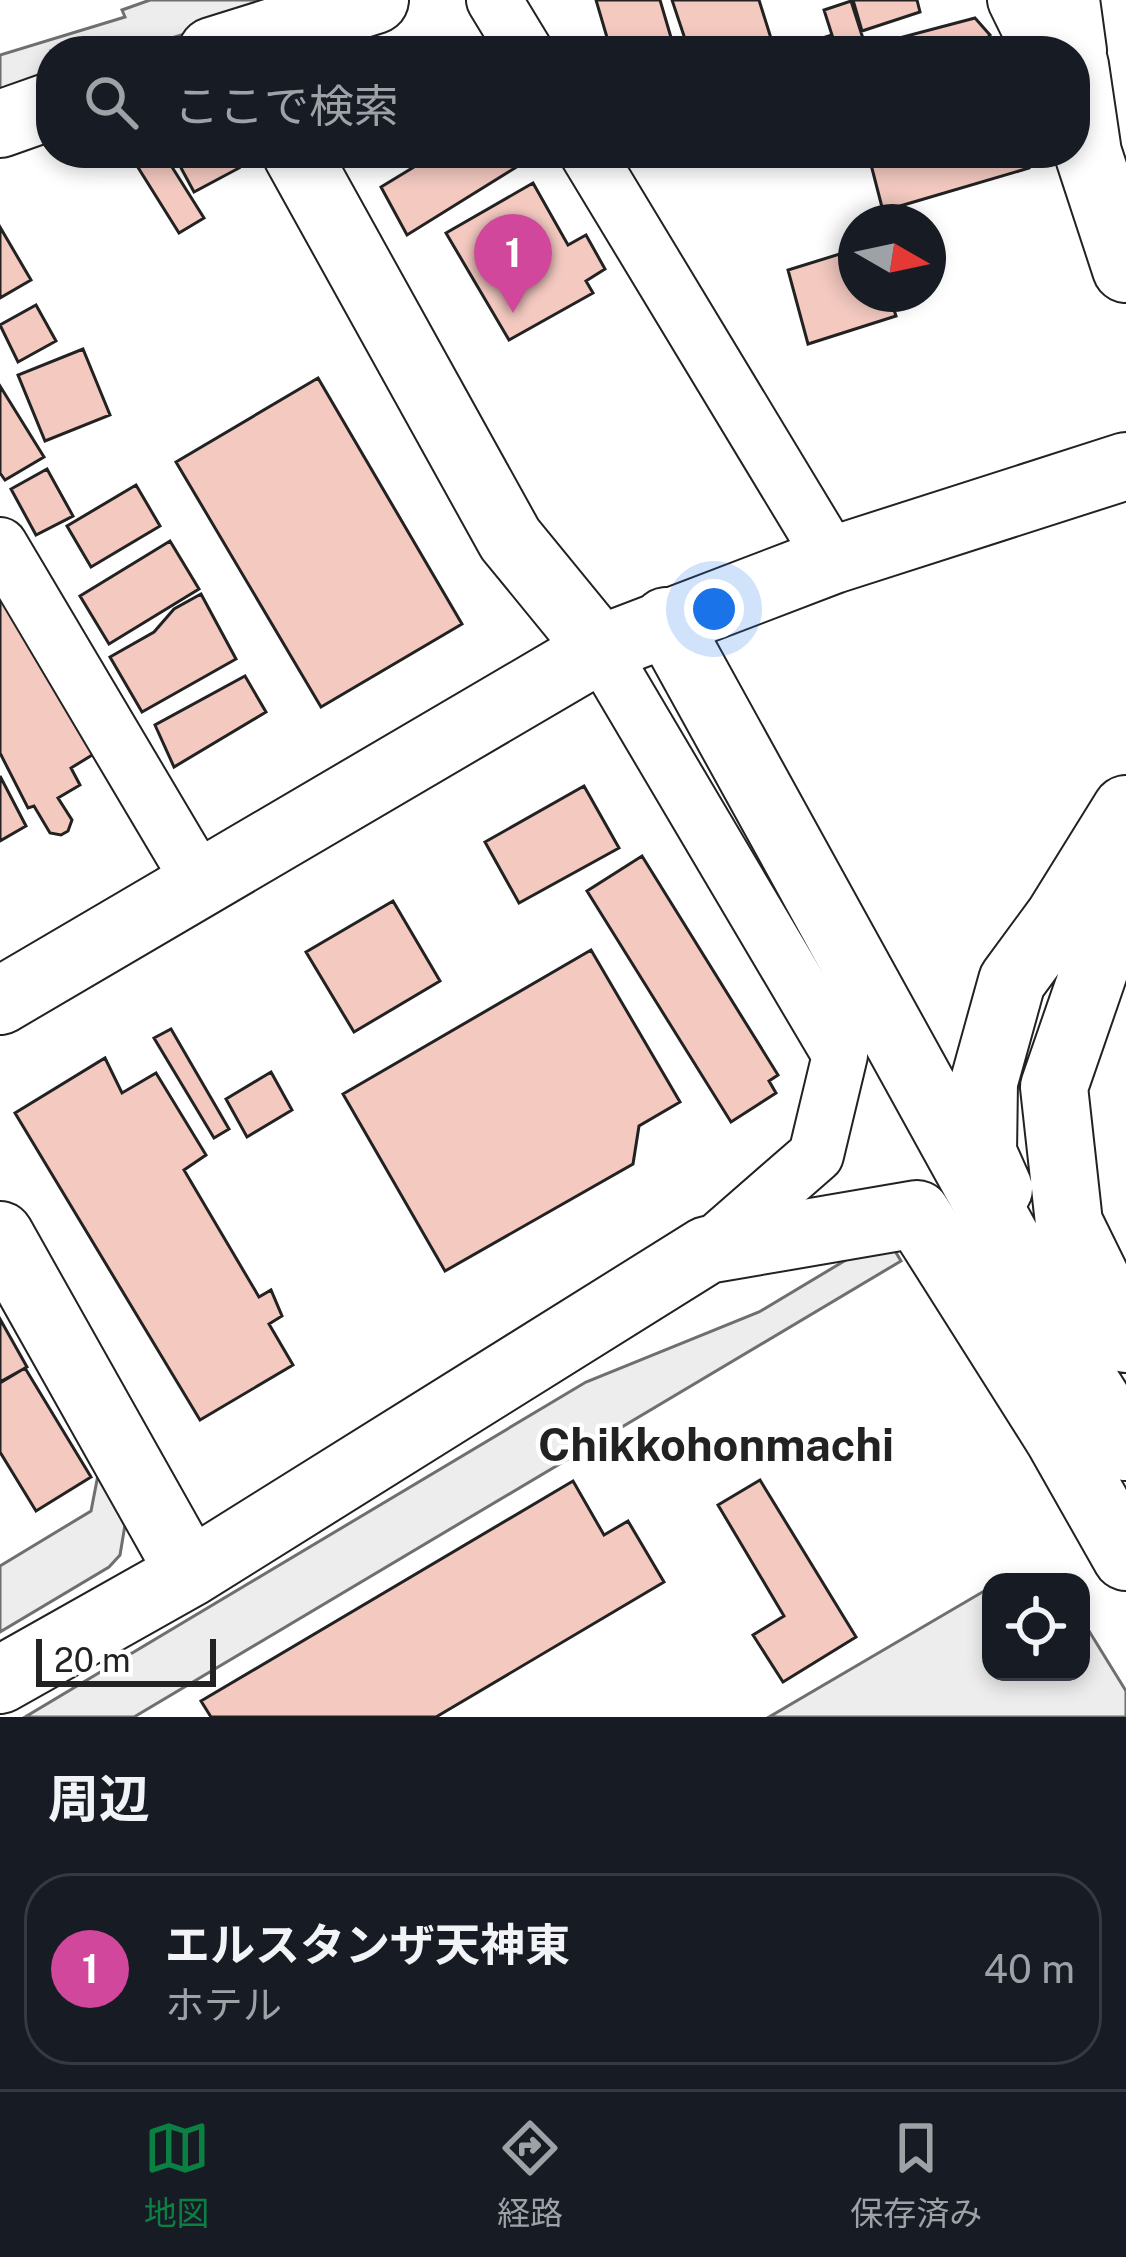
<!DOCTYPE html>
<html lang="ja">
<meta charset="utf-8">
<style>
:root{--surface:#171b24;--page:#20242c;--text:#f1f3f6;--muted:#9ea1a6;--line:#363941;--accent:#0b8043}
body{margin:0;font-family:"Public Sans","Noto Sans JP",sans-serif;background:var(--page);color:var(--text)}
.controls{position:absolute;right:36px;bottom:36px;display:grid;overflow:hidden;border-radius:24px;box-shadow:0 6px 18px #0003}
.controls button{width:108px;height:108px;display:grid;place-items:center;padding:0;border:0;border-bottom:3px solid var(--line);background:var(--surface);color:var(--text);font:60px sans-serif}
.compass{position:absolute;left:838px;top:204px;width:108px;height:108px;border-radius:50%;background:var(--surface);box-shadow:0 6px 18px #0003;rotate:99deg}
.scale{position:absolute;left:36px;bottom:30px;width:180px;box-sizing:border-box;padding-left:12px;border:6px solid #222;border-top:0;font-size:33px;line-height:42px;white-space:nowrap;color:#222;-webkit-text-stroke:9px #fff;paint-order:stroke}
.you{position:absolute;left:714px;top:609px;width:42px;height:42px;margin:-30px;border:9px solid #fff;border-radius:50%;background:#1a73e8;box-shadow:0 0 0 18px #1a73e833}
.badge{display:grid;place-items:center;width:78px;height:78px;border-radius:50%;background:var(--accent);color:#fff;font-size:39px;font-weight:700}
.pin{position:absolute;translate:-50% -99px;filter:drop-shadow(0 3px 6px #0008)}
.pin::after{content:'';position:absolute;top:63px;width:42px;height:36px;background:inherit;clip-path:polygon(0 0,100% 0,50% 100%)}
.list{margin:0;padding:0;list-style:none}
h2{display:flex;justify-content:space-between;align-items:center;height:156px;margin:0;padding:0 48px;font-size:51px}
h2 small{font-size:39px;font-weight:400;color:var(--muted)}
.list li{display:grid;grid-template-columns:78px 1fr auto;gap:36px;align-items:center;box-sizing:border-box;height:192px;margin:0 24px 24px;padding:0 24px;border:3px solid var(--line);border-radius:48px}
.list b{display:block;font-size:45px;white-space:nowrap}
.list p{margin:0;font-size:39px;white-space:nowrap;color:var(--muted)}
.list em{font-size:39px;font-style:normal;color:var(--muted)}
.icon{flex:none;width:66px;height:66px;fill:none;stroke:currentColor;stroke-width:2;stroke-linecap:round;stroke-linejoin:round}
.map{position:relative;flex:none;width:1126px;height:1717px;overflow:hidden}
.search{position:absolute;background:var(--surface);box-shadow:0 6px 18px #0003;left:36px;right:36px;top:36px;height:132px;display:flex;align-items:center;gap:30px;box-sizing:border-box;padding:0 42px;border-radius:48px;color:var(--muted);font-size:45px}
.sheet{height:372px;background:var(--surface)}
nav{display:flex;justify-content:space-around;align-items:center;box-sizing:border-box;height:168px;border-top:3px solid var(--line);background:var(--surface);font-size:33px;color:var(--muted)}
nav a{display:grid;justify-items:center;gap:6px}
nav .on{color:var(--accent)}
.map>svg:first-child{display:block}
.parking{fill:#ededed;stroke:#6f6f6f;stroke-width:3}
.building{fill:#f3c9c0;stroke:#222;stroke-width:3}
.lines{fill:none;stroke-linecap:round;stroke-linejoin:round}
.street-casing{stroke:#222;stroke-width:58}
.secondary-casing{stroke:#222;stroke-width:70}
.highway-casing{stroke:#222;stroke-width:70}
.street{stroke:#fff;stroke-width:54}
.secondary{stroke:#fff;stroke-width:66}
.highway{stroke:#fff;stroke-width:66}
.labels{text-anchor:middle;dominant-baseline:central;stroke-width:9;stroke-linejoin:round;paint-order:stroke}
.quarter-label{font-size:45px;font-weight:bold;fill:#222;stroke:#fff}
</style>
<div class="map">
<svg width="1126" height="1717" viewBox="0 0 1126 1717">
<rect width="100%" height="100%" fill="#fff"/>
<!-- parking -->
<path class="parking" d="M 150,0 L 296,0 L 129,51 L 51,51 L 51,76 L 0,92 L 0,55 L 125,17 L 122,10 Z
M 866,1248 L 895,1251 L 901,1261 L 134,1717 L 25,1717 L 586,1382 L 759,1312 Z
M 98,1475 L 125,1525 L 120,1555 L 109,1567 L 0,1632 L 0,1566 L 91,1511 Z
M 991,1587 L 991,1672 L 1081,1672 L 1081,1618 L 1126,1691 L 1126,1717 L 769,1717 Z"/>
<!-- building -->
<path class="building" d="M 596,0 L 660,0 L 675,51 L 611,51 Z
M 672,0 L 759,0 L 775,51 L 689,51 Z
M 853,0 L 917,0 L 920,12 L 862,31 Z
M 851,1 L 867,51 L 782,51 L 832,35 L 824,10 Z
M 975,18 L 990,35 L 976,51 L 882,51 L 880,43 Z
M 456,39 L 476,41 L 498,51 L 418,51 Z
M 129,153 L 172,153 L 179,164 L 172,167 L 204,218 L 179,233 Z
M 173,153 L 231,153 L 239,168 L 194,192 Z
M 437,153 L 539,153 L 407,235 L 381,187 Z
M 868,153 L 1025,153 L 1029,168 L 883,211 Z
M 533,183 L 568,245 L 586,235 L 605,269 L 586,281 L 593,293 L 509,340 L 446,233 Z
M 0,227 L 31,280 L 0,298 Z
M 856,249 L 856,294 L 889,294 L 896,316 L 808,344 L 788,270 Z
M 36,305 L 56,341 L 18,362 L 0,325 Z
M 83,349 L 110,415 L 45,441 L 18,375 Z
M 318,378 L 462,624 L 321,707 L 176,462 Z
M 0,386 L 44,457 L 5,480 L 0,473 Z
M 47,469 L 73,516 L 36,535 L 11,489 Z
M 136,485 L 160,526 L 91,567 L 67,526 Z
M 170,541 L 199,589 L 109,644 L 80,596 Z
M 0,581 L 102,749 L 71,768 L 80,785 L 58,798 L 72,820 L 68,831 L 61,835 L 50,833 L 34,806 L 28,808 L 0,753 Z
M 201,594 L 236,659 L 142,712 L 110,657 L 154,632 L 174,609 Z
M 245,676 L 266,712 L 174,767 L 155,725 Z
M 0,776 L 26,826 L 0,841 Z
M 584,786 L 619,848 L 519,903 L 485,842 Z
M 642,856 L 778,1075 L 769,1081 L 776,1093 L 731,1122 L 587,891 Z
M 393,901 L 440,981 L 354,1032 L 306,952 Z
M 591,950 L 680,1102 L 639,1126 L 633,1164 L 445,1271 L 343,1094 Z
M 171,1029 L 229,1129 L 214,1138 L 154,1038 Z
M 105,1058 L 122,1093 L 156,1073 L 206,1155 L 184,1170 L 259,1297 L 271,1290 L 282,1316 L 269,1324 L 293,1365 L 200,1420 L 15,1113 Z
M 271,1072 L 292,1110 L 247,1137 L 226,1099 Z
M 0,1319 L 27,1367 L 0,1382 Z
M 25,1368 L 91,1477 L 36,1511 L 0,1452 L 0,1383 Z
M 760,1480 L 856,1637 L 783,1682 L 753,1635 L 784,1616 L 718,1505 Z
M 573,1481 L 604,1535 L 628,1521 L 664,1582 L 436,1717 L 211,1717 L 201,1701 Z"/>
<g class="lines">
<!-- street casing -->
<g class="street-casing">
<path id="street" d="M 494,0 L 525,51
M 1015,0 L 1040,51
M 587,153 L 833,560
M 0,545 L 201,884
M 600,649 L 840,1055 L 816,1155 L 707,1250"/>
</g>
<!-- secondary casing -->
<g class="secondary-casing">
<path id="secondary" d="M 1066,0 L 1073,51
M 212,51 L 375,0
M 1075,65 L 1088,153 L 1126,269
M 0,124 L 51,106
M 296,153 L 510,539 L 600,649
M 0,1001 L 600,649 L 833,560 L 1126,466
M 0,1235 L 190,1573
M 0,1680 L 190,1573 L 707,1250 L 917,1214 L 1058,1437 L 1126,1557"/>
</g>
<!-- highway casing -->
<g class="highway-casing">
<path id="highway" d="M 666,621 L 1089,1388 L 1126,1447
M 1126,900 L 1110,925 L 1054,1087 L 1069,1223 L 1126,1339
M 999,1189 L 983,1153 L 984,1082 L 1012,981 L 1059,917 L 1126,809"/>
</g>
<!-- street -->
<use href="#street" class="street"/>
<!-- secondary -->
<use href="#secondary" class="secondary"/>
<!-- highway -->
<use href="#highway" class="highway"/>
</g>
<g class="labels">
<!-- quarter labels -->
<g class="quarter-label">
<text x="716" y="1444">Chikkohonmachi</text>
</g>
</g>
</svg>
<div class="controls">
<button><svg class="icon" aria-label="locate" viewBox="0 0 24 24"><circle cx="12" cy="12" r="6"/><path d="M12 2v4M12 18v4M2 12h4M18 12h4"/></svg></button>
</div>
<svg class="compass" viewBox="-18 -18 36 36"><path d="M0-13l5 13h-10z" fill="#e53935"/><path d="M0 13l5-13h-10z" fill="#9ea1a6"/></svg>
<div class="scale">20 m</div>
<div class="you"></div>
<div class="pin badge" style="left:513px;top:313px;background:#d1479c">1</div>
<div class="search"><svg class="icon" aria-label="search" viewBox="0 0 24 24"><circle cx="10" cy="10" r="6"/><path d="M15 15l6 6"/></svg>ここで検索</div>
</div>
<section class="sheet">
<h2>周辺<small></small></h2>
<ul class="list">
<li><span class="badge" style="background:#d1479c">1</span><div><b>エルスタンザ天神東</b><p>ホテル</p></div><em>40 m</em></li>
</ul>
</section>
<nav>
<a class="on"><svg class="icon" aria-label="map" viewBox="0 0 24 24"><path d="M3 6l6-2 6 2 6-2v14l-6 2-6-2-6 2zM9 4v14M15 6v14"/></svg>地図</a>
<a><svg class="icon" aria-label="directions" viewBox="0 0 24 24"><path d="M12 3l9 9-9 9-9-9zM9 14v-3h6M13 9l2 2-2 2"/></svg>経路</a>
<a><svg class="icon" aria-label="saved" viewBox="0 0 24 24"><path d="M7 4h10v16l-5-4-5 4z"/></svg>保存済み</a>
</nav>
